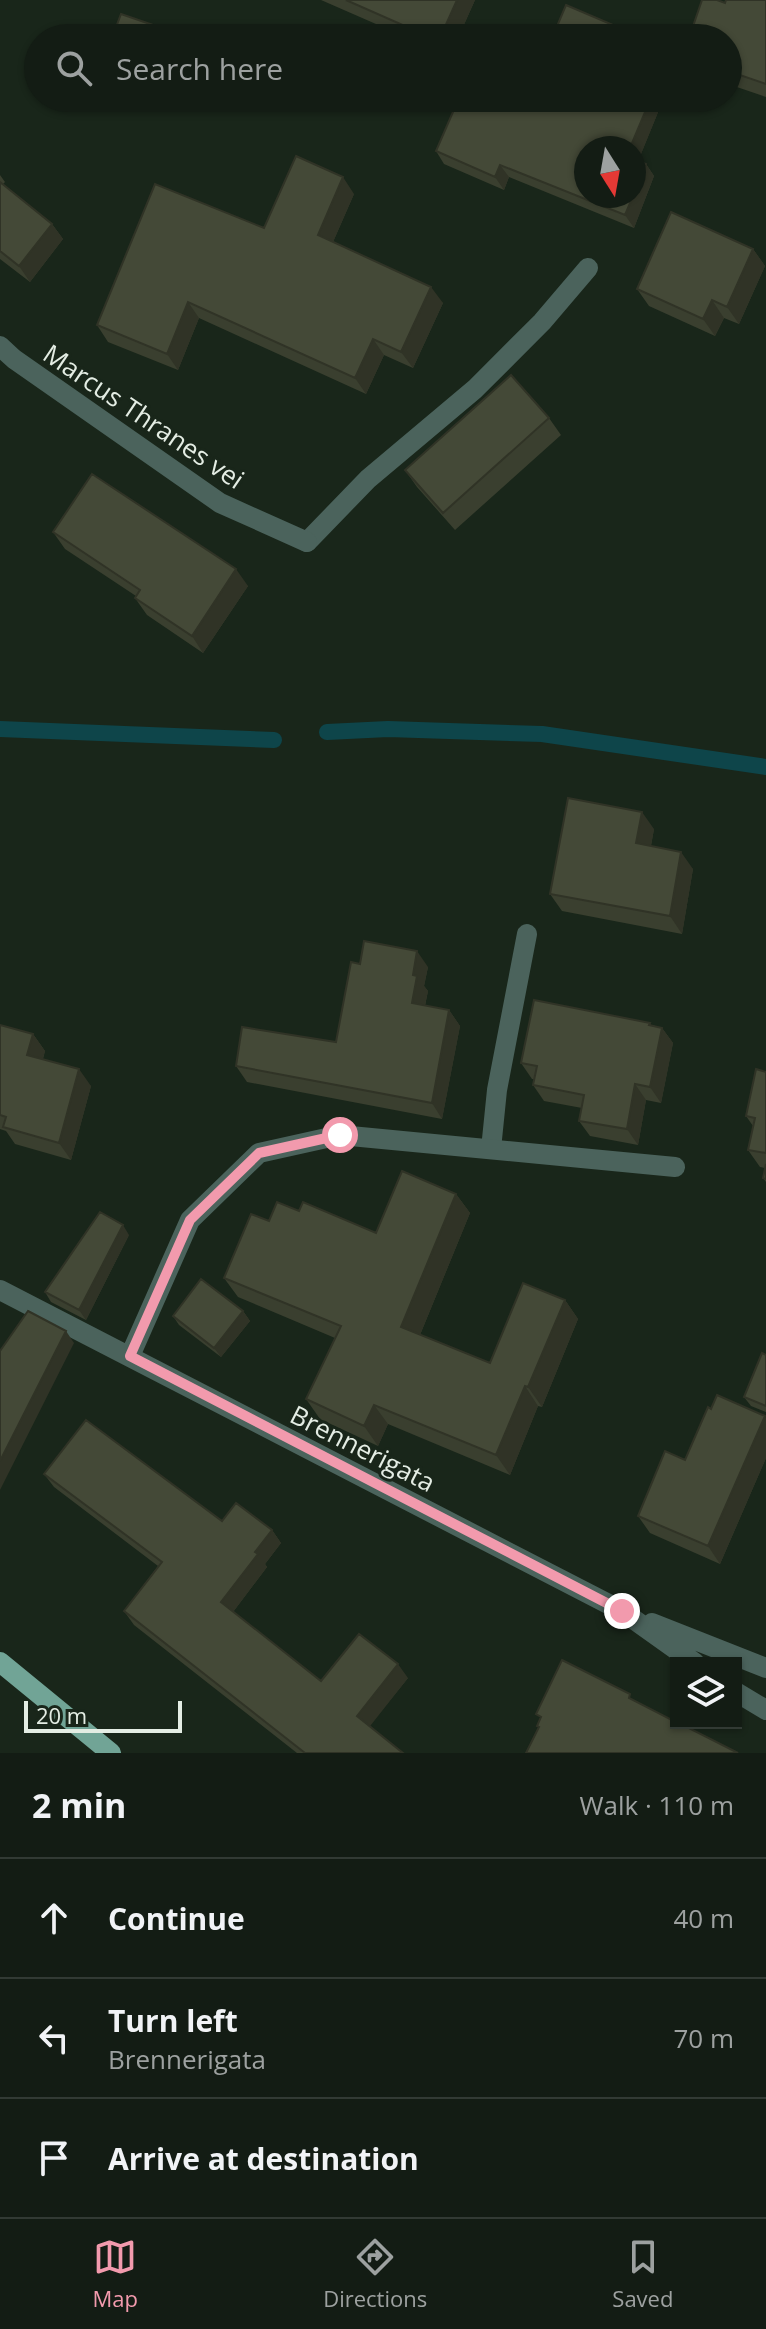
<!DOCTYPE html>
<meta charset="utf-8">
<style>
:root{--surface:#131c14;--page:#202922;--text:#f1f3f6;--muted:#9da1a0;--line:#323a34;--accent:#f29aad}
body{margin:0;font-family:"Open Sans",sans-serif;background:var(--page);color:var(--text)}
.controls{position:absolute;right:24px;bottom:24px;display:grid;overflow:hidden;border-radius:0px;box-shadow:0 2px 6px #0004}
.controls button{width:72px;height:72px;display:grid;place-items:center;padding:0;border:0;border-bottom:2px solid var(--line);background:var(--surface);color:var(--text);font:40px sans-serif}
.compass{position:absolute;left:574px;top:136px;width:72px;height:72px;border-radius:50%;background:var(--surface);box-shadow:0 2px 6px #0004;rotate:169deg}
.scale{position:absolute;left:24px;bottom:20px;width:158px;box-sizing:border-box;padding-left:8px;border:4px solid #e4ede4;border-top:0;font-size:22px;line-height:28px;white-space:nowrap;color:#e4ede4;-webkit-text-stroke:6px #19261a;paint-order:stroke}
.stop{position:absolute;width:24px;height:24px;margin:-18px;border:6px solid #f29aad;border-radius:50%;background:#fff}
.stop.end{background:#f29aad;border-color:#fff;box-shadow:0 2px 8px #0008}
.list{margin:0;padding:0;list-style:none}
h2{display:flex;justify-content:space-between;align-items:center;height:104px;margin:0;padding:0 32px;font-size:34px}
h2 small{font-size:26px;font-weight:400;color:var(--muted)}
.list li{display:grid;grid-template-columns:52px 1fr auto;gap:24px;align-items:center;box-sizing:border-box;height:120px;padding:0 32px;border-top:2px solid var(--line)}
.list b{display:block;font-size:30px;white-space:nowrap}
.list p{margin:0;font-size:26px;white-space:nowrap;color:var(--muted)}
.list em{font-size:26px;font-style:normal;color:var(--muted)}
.icon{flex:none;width:44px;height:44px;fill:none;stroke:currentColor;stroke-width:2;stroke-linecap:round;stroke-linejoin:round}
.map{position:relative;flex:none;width:766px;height:1753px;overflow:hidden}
.search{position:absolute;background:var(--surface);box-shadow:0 2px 6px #0004;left:24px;right:24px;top:24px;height:88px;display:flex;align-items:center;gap:20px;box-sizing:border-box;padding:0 28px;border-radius:44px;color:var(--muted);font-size:30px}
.sheet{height:464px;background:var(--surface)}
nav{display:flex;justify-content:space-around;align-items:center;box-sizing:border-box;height:112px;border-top:2px solid var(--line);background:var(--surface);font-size:22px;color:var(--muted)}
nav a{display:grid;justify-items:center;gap:4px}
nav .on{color:var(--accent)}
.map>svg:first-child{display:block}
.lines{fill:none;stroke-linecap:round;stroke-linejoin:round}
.stream{stroke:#0e454a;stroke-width:16}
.service{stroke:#4b635c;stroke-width:20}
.minor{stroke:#4b635c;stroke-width:20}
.primary{stroke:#71a496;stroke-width:20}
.wall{fill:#3a3f2f}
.shaded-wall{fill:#303326}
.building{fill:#444937;stroke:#303326;stroke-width:2}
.route{stroke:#f29aad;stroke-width:10}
.labels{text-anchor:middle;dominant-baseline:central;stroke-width:6;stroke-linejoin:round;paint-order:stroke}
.street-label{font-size:26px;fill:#e4ede4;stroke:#19261a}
</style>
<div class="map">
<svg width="766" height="1753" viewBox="0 0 766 1753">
<rect width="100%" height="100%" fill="#19261a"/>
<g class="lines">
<!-- stream -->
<path class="stream" d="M 0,729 L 274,740
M 327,732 L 388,729 L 542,734 L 766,767"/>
<!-- service -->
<path class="service" d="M 307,542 L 368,479 L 475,389 L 542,322 L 588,268
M 491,1149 L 497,1090 L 527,934"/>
<!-- minor -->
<path class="minor" d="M 0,346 L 14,359 L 220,503 L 307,542
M 0,1290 L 622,1611 L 695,1663
M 130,1356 L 190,1220 L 259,1153 L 340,1135 L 675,1167
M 652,1623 L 766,1668
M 736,1692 L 766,1710"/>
<!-- primary -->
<path class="primary" d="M 0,1662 L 111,1753"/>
</g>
<!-- wall -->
<path class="wall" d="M 321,0 L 475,0 L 458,38 L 408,38 Z
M 766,0 L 766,97 L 728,84 L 728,38 Z
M 163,98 L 177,98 L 176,102 Z
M 459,98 L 662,98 L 663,100 L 638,161 L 646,164 L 654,176 L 634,228 L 509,177 L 504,190 L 444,164 L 436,151 Z
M 0,175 L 5,182 L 3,184 L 52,224 L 63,239 L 30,282 L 0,259 Z
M 354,194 L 333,242 L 443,303 L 413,368 L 384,355 L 366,394 L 199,318 L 178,370 L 108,342 L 97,325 L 264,228 Z
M 753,249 L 765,266 L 739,324 L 724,318 L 715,336 L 649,306 L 637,289 Z
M 549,418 L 561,435 L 455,530 L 417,487 L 405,470 Z
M 53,532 L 248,586 L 203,653 L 147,615 L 135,598 L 136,596 L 65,549 Z
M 654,829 L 651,846 L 693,869 L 682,934 L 562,911 L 550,894 Z
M 360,964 L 428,967 L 424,986 L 428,991 L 425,1006 L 449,1010 L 460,1026 L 442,1119 L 247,1082 L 236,1066 L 336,1042 Z
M 0,1025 L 33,1034 L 45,1051 L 43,1059 L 91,1086 L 71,1160 L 15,1144 L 6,1131 L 0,1129 Z
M 652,1025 L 662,1028 L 673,1043 L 661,1103 L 646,1100 L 638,1145 L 590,1136 L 579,1121 L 582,1108 L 544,1101 L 533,1085 L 534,1079 L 532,1079 L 521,1063 Z
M 766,1072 L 766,1182 L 763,1178 L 765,1168 L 760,1167 L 748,1150 L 753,1126 L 746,1116 Z
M 456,1194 L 470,1213 L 420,1335 L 490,1363 L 565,1300 L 578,1319 L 542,1407 L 538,1406 L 510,1475 L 388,1424 L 378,1446 L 320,1419 L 306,1399 L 335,1338 L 238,1297 L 224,1278 L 269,1221 L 299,1211 L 376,1233 Z
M 129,1235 L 86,1320 L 51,1302 L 45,1292 Z
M 243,1311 L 250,1321 L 221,1357 L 179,1325 L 173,1316 Z
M 766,1355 L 766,1412 L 751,1406 L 744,1397 Z
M 711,1409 L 766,1418 L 766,1458 L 720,1564 L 650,1533 L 638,1516 L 685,1460 Z
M 44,1474 L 222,1521 L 272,1530 L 281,1543 L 265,1564 L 267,1567 L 233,1612 L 321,1681 L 408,1678 L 369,1726 L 403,1753 L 297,1753 L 134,1625 L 124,1611 L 158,1566 L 54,1487 Z"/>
<!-- shaded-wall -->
<path class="shaded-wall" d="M 457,0 L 475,0 L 458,38 L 440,38 Z
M 613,25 L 621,37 L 621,38 L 607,38 Z
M 651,98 L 662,98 L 663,100 L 635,169 L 634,148 L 630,148 Z
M 646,164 L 654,176 L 634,228 L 625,215 L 633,196 L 634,196 L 634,193 Z
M 500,165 L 509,177 L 504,190 L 495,177 Z
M 343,177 L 354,194 L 329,251 L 318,235 Z
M 52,224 L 63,239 L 30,282 L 19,266 Z
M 753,249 L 765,266 L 739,324 L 727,307 Z
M 431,287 L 443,303 L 413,368 L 401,352 Z
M 712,300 L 724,318 L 715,336 L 703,319 Z
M 188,302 L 199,318 L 178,370 L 167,354 Z
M 373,339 L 384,355 L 366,394 L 355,378 Z
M 236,569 L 248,586 L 203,653 L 192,636 Z
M 642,812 L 654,829 L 648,861 L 636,843 Z
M 681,852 L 693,869 L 682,934 L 670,916 Z
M 417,951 L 428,967 L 424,986 L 428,991 L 422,1019 L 412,1003 L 413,975 Z
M 449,1010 L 460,1026 L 442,1119 L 432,1103 Z
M 650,1023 L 660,1038 L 662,1028 L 673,1043 L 661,1103 L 650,1087 Z
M 33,1034 L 45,1051 L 39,1072 L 27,1055 Z
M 79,1069 L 91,1086 L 71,1160 L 59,1143 Z
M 635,1084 L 646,1100 L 638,1145 L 627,1129 Z
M 456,1194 L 470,1213 L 415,1347 L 401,1327 Z
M 123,1225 L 129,1235 L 86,1320 L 79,1310 Z
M 565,1300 L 578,1319 L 542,1407 L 528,1387 Z
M 243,1311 L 250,1321 L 221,1357 L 214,1348 Z
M 66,1331 L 74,1343 L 0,1490 L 0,1461 Z
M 525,1386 L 538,1406 L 510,1475 L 496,1455 Z
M 374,1405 L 388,1424 L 378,1446 L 364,1426 Z
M 765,1416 L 766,1418 L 766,1458 L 720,1564 L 708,1546 Z
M 272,1530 L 281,1543 L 265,1564 L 267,1567 L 230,1616 L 221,1602 L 255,1552 Z
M 398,1664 L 408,1678 L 367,1730 L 357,1716 Z"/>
<!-- building -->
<path class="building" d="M 346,0 L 457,0 L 440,38 L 432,38 Z
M 702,0 L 717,0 L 725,3 L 726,0 L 766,0 L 766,84 L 728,71 L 728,38 L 689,38 Z
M 566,5 L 613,25 L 607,38 L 552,38 Z
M 121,14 L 188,37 L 188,38 L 112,38 Z
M 459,98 L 651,98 L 630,148 L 586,148 L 586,196 L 633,196 L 625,215 L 500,165 L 495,177 L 436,151 Z
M 296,156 L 343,177 L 318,235 L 431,287 L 401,352 L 373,339 L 355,378 L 188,302 L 167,354 L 97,325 L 155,184 L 264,228 Z
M 634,159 L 646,164 L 634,193 Z
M 0,182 L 52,224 L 19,266 L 0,251 Z
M 671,212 L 753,249 L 727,307 L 712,300 L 703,319 L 637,289 Z
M 511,375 L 549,418 L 443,513 L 405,470 Z
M 92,474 L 236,569 L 192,636 L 135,598 L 140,590 L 53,532 Z
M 568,798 L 642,812 L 636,843 L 681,852 L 670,916 L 550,894 Z
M 364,941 L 417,951 L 413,975 L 417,976 L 412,1003 L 449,1010 L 432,1103 L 236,1066 L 242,1027 L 336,1042 L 351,962 L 360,964 Z
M 534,1000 L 650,1023 L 649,1025 L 662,1028 L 650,1087 L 635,1084 L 627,1129 L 579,1121 L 584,1095 L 533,1085 L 537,1066 L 521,1063 Z
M 0,1025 L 33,1034 L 27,1055 L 79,1069 L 59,1143 L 3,1127 L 6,1117 L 0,1115 Z
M 756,1069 L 766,1072 L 766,1153 L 748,1150 L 755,1118 L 746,1116 Z
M 766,1164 L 766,1179 L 763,1178 Z
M 402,1171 L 456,1194 L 401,1327 L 490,1363 L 523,1283 L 565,1300 L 528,1387 L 525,1386 L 496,1455 L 374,1405 L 364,1426 L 306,1399 L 341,1326 L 224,1278 L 251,1214 L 269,1221 L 277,1202 L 299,1211 L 303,1202 L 376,1233 Z
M 100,1212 L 123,1225 L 79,1310 L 45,1292 Z
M 201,1279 L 243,1311 L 214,1348 L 173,1316 Z
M 28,1311 L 66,1331 L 0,1461 L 0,1351 Z
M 762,1353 L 766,1355 L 766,1406 L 744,1397 Z
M 717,1395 L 765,1416 L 708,1546 L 638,1516 L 665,1451 L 685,1460 L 708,1407 L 711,1409 Z
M 86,1420 L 222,1521 L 236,1503 L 272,1530 L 255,1552 L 258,1554 L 221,1602 L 321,1681 L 359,1634 L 398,1664 L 357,1716 L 403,1753 L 305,1753 L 124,1611 L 162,1562 L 44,1474 Z
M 562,1660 L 630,1694 L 629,1698 L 676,1722 L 676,1723 L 679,1723 L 738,1753 L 526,1753 L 539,1727 L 537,1726 L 541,1717 L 536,1714 Z"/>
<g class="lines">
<!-- route -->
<path class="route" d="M 340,1135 L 259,1153 L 190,1220 L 130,1356 L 622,1611"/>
</g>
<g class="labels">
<!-- street labels -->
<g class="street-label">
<text transform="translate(144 416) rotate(34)">Marcus Thranes vei</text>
<text transform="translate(363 1448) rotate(27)">Brennerigata</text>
</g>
</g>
</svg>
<div class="controls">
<button><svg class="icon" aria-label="layers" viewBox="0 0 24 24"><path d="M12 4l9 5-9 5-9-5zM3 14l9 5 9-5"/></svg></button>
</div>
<svg class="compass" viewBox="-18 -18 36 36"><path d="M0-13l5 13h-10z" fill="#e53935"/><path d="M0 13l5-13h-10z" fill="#9da1a0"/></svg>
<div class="scale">20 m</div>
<div class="stop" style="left:340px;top:1135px"></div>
<div class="stop end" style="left:622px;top:1611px"></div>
<div class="search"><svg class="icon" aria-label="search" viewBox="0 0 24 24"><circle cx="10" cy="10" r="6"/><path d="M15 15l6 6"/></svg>Search here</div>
</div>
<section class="sheet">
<h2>2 min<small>Walk · 110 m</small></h2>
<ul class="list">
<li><svg class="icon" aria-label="ahead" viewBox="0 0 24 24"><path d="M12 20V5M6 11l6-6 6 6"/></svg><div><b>Continue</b></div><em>40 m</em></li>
<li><svg class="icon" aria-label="left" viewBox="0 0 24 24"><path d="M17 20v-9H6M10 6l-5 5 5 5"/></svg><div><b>Turn left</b><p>Brennerigata</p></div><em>70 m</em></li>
<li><svg class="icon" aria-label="arrive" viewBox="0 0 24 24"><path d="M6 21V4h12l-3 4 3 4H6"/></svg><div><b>Arrive at destination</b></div></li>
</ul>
</section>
<nav>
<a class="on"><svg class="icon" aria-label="map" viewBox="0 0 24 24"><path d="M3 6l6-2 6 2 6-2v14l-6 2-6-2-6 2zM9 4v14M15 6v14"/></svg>Map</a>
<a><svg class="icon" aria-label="directions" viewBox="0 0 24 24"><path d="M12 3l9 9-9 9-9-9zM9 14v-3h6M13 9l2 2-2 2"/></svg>Directions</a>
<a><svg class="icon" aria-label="saved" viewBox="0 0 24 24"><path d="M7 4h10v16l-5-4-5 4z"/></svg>Saved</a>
</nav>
